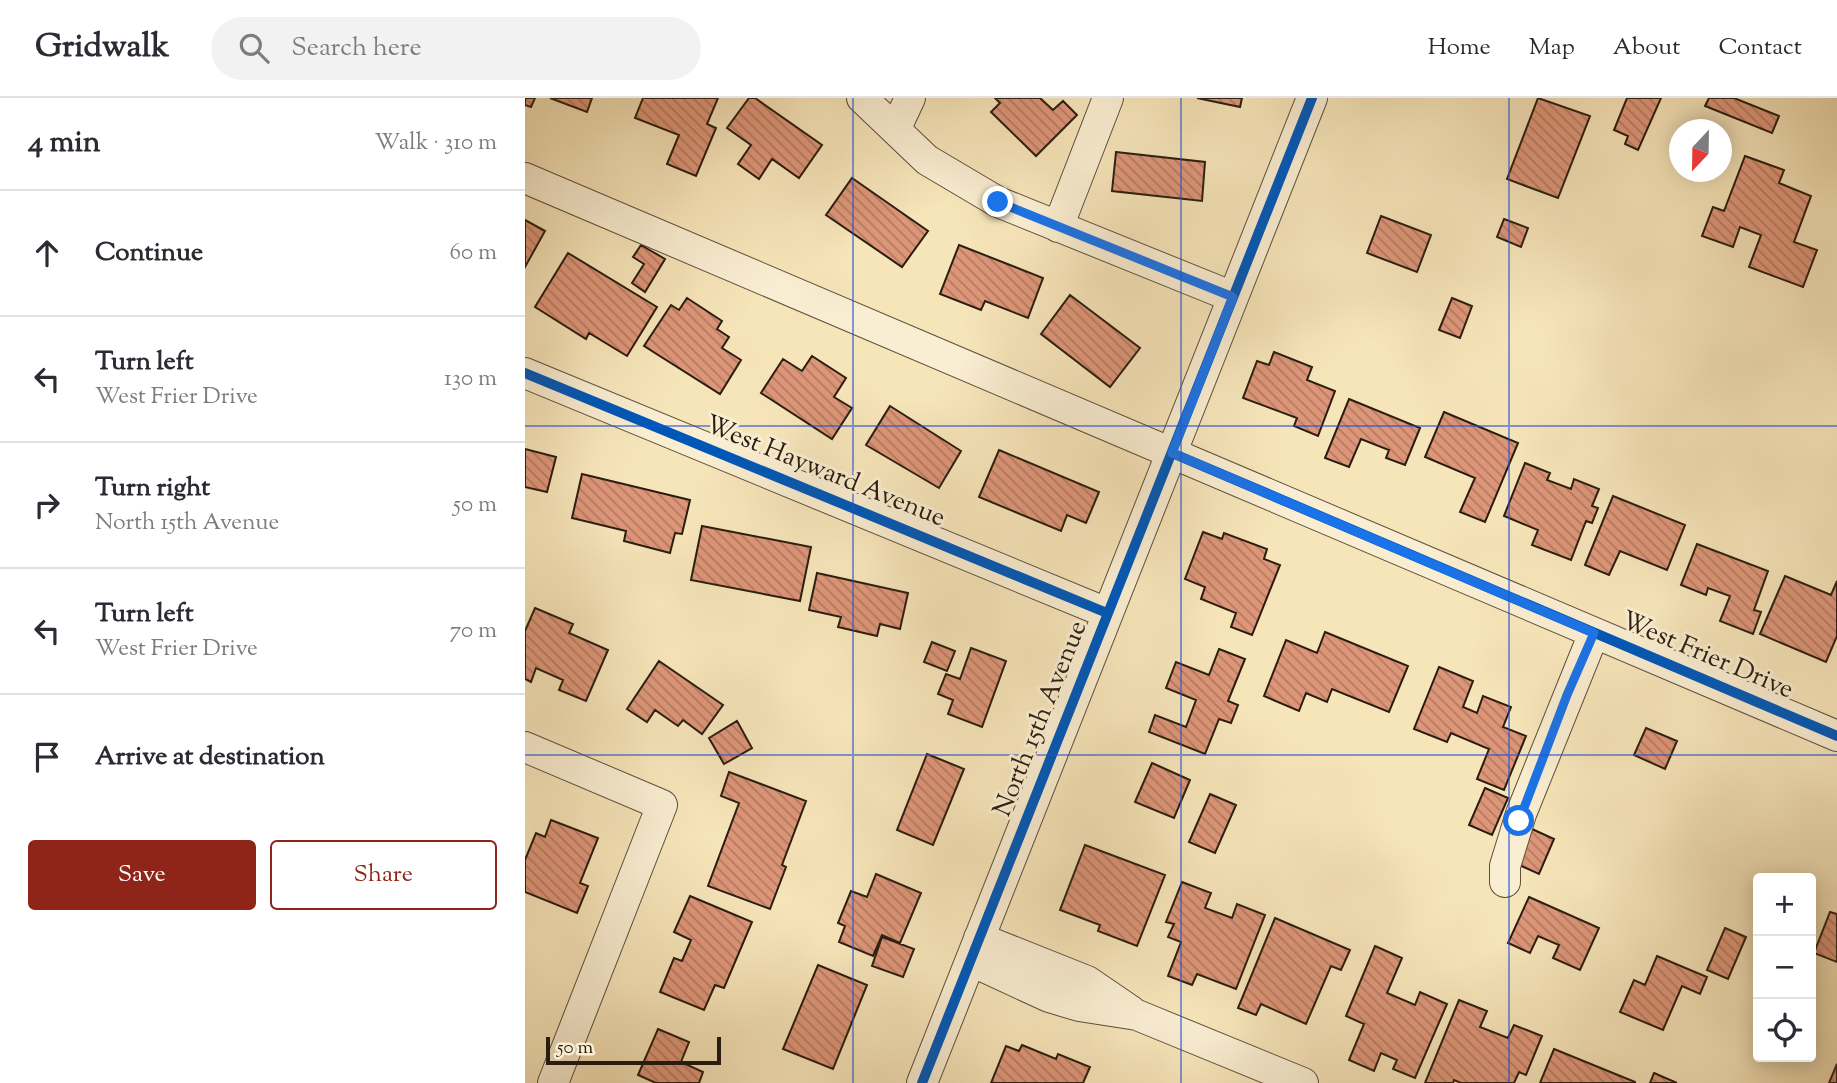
<!DOCTYPE html>
<meta charset="utf-8">
<style>
:root{--surface:#fff;--page:#f2f2f3;--text:#2b2b33;--muted:#7c7c81;--line:#e1e1e2;--accent:#8f2418}
body{margin:0;font-family:"Sorts Mill Goudy",serif;background:var(--page);color:var(--text)}
.controls{position:absolute;right:21px;bottom:21px;display:grid;overflow:hidden;border-radius:7px;box-shadow:0 4px 18px #0003}
.controls button{width:63px;height:63px;display:grid;place-items:center;padding:0;border:0;border-bottom:2px solid var(--line);background:var(--surface);color:var(--text);font:35px sans-serif}
.compass{position:absolute;left:1144px;top:21px;width:63px;height:63px;border-radius:50%;background:var(--surface);box-shadow:0 4px 18px #0003;rotate:202deg}
.scale{position:absolute;left:21px;bottom:18px;width:175px;box-sizing:border-box;padding-left:7px;border:4px solid #2a1d0f;border-top:0;font-size:19px;line-height:24px;white-space:nowrap;color:#2a1d0f;-webkit-text-stroke:5px #faeed2;paint-order:stroke}
.stop{position:absolute;width:21px;height:21px;margin:-16px;border:5px solid #1a73e8;border-radius:50%;background:#fff}
.stop.end{background:#1a73e8;border-color:#fff;box-shadow:0 2px 7px #0008}
.list{margin:0;padding:0;list-style:none}
h2{display:flex;justify-content:space-between;align-items:center;height:91px;margin:0;padding:0 28px;font-size:30px}
h2 small{font-size:23px;font-weight:400;color:var(--muted)}
.list li{display:grid;grid-template-columns:46px 1fr auto;gap:21px;align-items:center;box-sizing:border-box;height:126px;padding:0 28px;border-top:2px solid var(--line)}
.list b{display:block;font-size:26px;white-space:nowrap}
.list p{margin:0;font-size:23px;white-space:nowrap;color:var(--muted)}
.list em{font-size:23px;font-style:normal;color:var(--muted)}
.actions{display:flex;gap:14px;padding:21px 28px}
.actions a{flex:1;padding:16px 0;border:2px solid var(--accent);border-radius:7px;text-align:center;font-size:24px;color:var(--accent)}
.actions .main{background:var(--accent);color:#fff}
.icon{flex:none;width:38px;height:38px;fill:none;stroke:currentColor;stroke-width:2;stroke-linecap:round;stroke-linejoin:round}
.map{position:relative;flex:none;width:1312px;height:985px;overflow:hidden}
header{display:flex;align-items:center;gap:42px;box-sizing:border-box;height:98px;padding:0 35px;background:var(--surface);border-bottom:2px solid var(--line)}
header strong{font-size:33px}
nav{display:flex;gap:38px;margin-inline-start:auto;font-size:24px}
.search{width:490px;height:63px;background:var(--page);display:flex;align-items:center;gap:18px;box-sizing:border-box;padding:0 24px;border-radius:38px;color:var(--muted);font-size:26px}
main{display:flex}
aside{flex:1;background:var(--surface)}
.map>svg:first-child{display:block}
.building{fill:url(#building-back-hatch);stroke:#2a1d0f;stroke-width:2}
.lines{fill:none;stroke-linecap:round;stroke-linejoin:round}
.minor-casing{stroke:#5d4f3a;stroke-width:32}
.minor{stroke:#faeed2;stroke-width:30}
.cycleway-casing{stroke:#faeed2;stroke-width:15}
.cycleway{stroke:#0057b8;stroke-width:10}
.route{stroke:#1a73e8;stroke-width:9}
.grid{fill:none;stroke:#1d4ed8;stroke-width:2;stroke-opacity:0.55}
.labels{text-anchor:middle;dominant-baseline:central;stroke-width:6;stroke-linejoin:round;paint-order:stroke}
.street-label{font-size:26px;fill:#2a1d0f;stroke:#faeed2}
</style>
<header>
<strong>Gridwalk</strong>
<div class="search"><svg class="icon" aria-label="search" viewBox="0 0 24 24"><circle cx="10" cy="10" r="6"/><path d="M15 15l6 6"/></svg>Search here</div>
<nav><a>Home</a><a>Map</a><a>About</a><a>Contact</a></nav>
</header>
<main>
<aside>
<h2>4 min<small>Walk · 310 m</small></h2>
<ul class="list">
<li><svg class="icon" aria-label="ahead" viewBox="0 0 24 24"><path d="M12 20V5M6 11l6-6 6 6"/></svg><div><b>Continue</b></div><em>60 m</em></li>
<li><svg class="icon" aria-label="left" viewBox="0 0 24 24"><path d="M17 20v-9H6M10 6l-5 5 5 5"/></svg><div><b>Turn left</b><p>West Frier Drive</p></div><em>130 m</em></li>
<li><svg class="icon" aria-label="right" viewBox="0 0 24 24"><path d="M7 20v-9h11M14 6l5 5-5 5"/></svg><div><b>Turn right</b><p>North 15th Avenue</p></div><em>50 m</em></li>
<li><svg class="icon" aria-label="left" viewBox="0 0 24 24"><path d="M17 20v-9H6M10 6l-5 5 5 5"/></svg><div><b>Turn left</b><p>West Frier Drive</p></div><em>70 m</em></li>
<li><svg class="icon" aria-label="arrive" viewBox="0 0 24 24"><path d="M6 21V4h12l-3 4 3 4H6"/></svg><div><b>Arrive at destination</b></div></li>
</ul>
<div class="actions"><a class="main">Save</a><a>Share</a></div>
</aside>
<div class="map">
<svg width="1312" height="985" viewBox="0 0 1312 985">
<defs>
<pattern id="building-back-hatch" width="6" height="6" patternUnits="userSpaceOnUse" patternTransform="scale(1.75)"><rect width="6" height="6" fill="#de9679"/><path d="M-1 5l2 2M0 0l6 6M5-1l2 2" fill="none" stroke="#b47a62"/></pattern>
</defs>
<rect width="100%" height="100%" fill="#f7e5ba"/>
<filter id="stains"><feTurbulence type="fractalNoise" baseFrequency=".00286" numOctaves="4"/><feColorMatrix values="0 0 0 0 .2 0 0 0 0 .09 0 0 0 0 .02 0 0 0 .5 -.17"/></filter>
<radialGradient id="worn" r=".72"><stop offset=".6" stop-color="#630" stop-opacity="0"/><stop offset="1" stop-color="#630" stop-opacity=".3"/></radialGradient>
<!-- building -->
<path class="building" d="M 0,0 L 10,0 L 6,9 L 0,7 Z
M 25,0 L 67,0 L 62,14 Z
M 118,0 L 193,0 L 182,26 L 191,30 L 171,78 L 142,66 L 154,37 L 110,20 Z
M 224,0 L 230,0 L 297,47 L 274,80 L 247,61 L 234,81 L 213,66 L 226,47 L 202,30 Z
M 470,0 L 515,0 L 528,12 L 538,3 L 552,17 L 511,58 L 466,14 L 475,5 Z
M 672,0 L 717,0 L 715,9 Z
M 1013,0 L 1065,18 L 1033,100 L 982,81 Z
M 1102,0 L 1136,0 L 1113,52 L 1100,46 L 1103,38 L 1089,32 Z
M 1184,0 L 1209,0 L 1254,18 L 1247,35 L 1180,8 Z
M 591,54 L 680,64 L 677,103 L 587,93 Z
M 1220,58 L 1259,72 L 1254,85 L 1286,98 L 1269,144 L 1292,152 L 1278,189 L 1224,169 L 1236,137 L 1215,129 L 1208,149 L 1177,138 L 1188,109 L 1199,113 Z
M 327,80 L 403,133 L 377,169 L 301,117 Z
M 856,118 L 906,137 L 892,174 L 842,155 Z
M 979,121 L 1003,130 L 996,149 L 972,139 Z
M 0,122 L 20,133 L 0,169 Z
M 116,147 L 140,161 L 120,194 L 107,185 L 119,166 L 108,159 Z
M 434,147 L 518,180 L 503,220 L 460,203 L 456,212 L 415,196 Z
M 43,155 L 132,209 L 102,258 L 64,235 L 61,241 L 10,209 Z
M 545,197 L 615,250 L 585,289 L 516,236 Z
M 162,200 L 197,223 L 192,231 L 204,239 L 197,250 L 216,262 L 195,296 L 119,248 L 146,207 L 154,212 Z
M 927,200 L 947,208 L 935,240 L 914,232 Z
M 749,254 L 787,269 L 782,282 L 810,293 L 793,338 L 769,328 L 772,320 L 718,300 L 732,263 L 744,267 Z
M 287,258 L 321,280 L 309,299 L 327,310 L 307,341 L 236,295 L 258,261 L 277,273 Z
M 824,301 L 895,330 L 880,367 L 861,360 L 864,352 L 836,341 L 824,369 L 800,360 Z
M 365,308 L 436,353 L 414,390 L 341,347 Z
M 919,314 L 993,345 L 960,424 L 935,414 L 950,380 L 900,359 Z
M 0,351 L 31,359 L 22,394 L 0,389 Z
M 474,352 L 574,394 L 561,425 L 542,417 L 536,433 L 454,399 Z
M 1000,365 L 1025,375 L 1022,382 L 1046,391 L 1049,381 L 1074,391 L 1067,408 L 1073,410 L 1067,425 L 1061,423 L 1046,462 L 1007,447 L 1013,432 L 979,418 Z
M 57,376 L 165,402 L 157,436 L 150,435 L 145,455 L 99,443 L 101,433 L 47,420 Z
M 1088,398 L 1160,427 L 1142,472 L 1095,453 L 1084,477 L 1060,467 Z
M 177,428 L 286,449 L 275,503 L 166,482 Z
M 678,434 L 697,441 L 699,435 L 742,451 L 739,461 L 755,467 L 727,537 L 706,529 L 711,515 L 676,501 L 680,489 L 660,481 Z
M 1172,446 L 1243,473 L 1229,512 L 1236,514 L 1228,536 L 1195,523 L 1205,498 L 1183,490 L 1181,497 L 1156,487 Z
M 292,475 L 383,495 L 375,531 L 355,526 L 352,538 L 313,529 L 316,519 L 284,512 Z
M 1260,478 L 1306,497 L 1312,483 L 1312,538 L 1301,564 L 1235,536 Z
M 10,510 L 48,526 L 44,535 L 83,552 L 61,603 L 34,592 L 38,582 L 11,570 L 6,584 L 0,581 L 0,533 Z
M 800,534 L 883,568 L 864,614 L 807,591 L 802,604 L 781,595 L 774,613 L 739,598 L 761,542 L 792,555 Z
M 407,544 L 430,553 L 422,573 L 399,564 Z
M 446,550 L 481,563 L 457,629 L 423,616 L 428,602 L 413,596 L 421,576 L 435,581 Z
M 694,551 L 720,561 L 703,603 L 713,607 L 706,625 L 694,621 L 680,656 L 624,634 L 630,617 L 661,629 L 671,602 L 641,590 L 651,564 L 684,577 Z
M 134,563 L 198,607 L 177,636 L 158,622 L 153,628 L 130,612 L 122,624 L 102,611 Z
M 914,569 L 948,583 L 938,609 L 952,615 L 958,598 L 986,609 L 978,629 L 1001,638 L 979,692 L 952,681 L 964,651 L 926,635 L 922,644 L 889,631 Z
M 212,623 L 227,650 L 199,666 L 184,640 Z
M 1121,630 L 1152,643 L 1140,671 L 1109,657 Z
M 402,656 L 439,671 L 408,747 L 372,732 Z
M 627,665 L 665,682 L 649,720 L 610,704 Z
M 204,674 L 281,703 L 257,767 L 261,769 L 245,811 L 183,788 L 214,705 L 196,698 Z
M 960,690 L 983,700 L 967,737 L 944,727 Z
M 685,696 L 711,707 L 690,755 L 664,744 Z
M 26,722 L 73,740 L 55,785 L 63,788 L 52,815 L 0,794 L 0,762 L 11,735 L 20,739 Z
M 1007,731 L 1029,741 L 1014,776 L 992,766 Z
M 560,747 L 640,777 L 612,848 L 573,833 L 575,827 L 535,812 Z
M 351,776 L 396,795 L 375,845 L 357,837 L 348,858 L 314,844 L 320,828 L 313,825 L 326,793 L 342,799 Z
M 657,784 L 686,795 L 680,810 L 707,820 L 712,806 L 740,817 L 711,891 L 672,876 L 667,887 L 643,878 L 656,844 L 643,839 L 649,826 L 641,824 Z
M 165,798 L 227,824 L 199,890 L 190,887 L 179,912 L 135,894 L 149,860 L 157,863 L 166,842 L 149,834 Z
M 1004,799 L 1074,830 L 1055,872 L 1028,860 L 1034,847 L 1013,838 L 1005,855 L 983,845 Z
M 1305,814 L 1312,816 L 1312,864 L 1289,855 Z
M 750,820 L 825,852 L 816,872 L 806,868 L 781,926 L 736,906 L 731,917 L 713,910 Z
M 1200,830 L 1221,839 L 1203,881 L 1182,872 Z
M 357,839 L 389,851 L 378,879 L 347,868 Z
M 850,848 L 877,860 L 862,895 L 890,907 L 895,894 L 922,906 L 890,980 L 868,971 L 872,962 L 856,955 L 849,973 L 824,962 L 839,926 L 821,918 Z
M 1132,858 L 1182,879 L 1175,896 L 1157,888 L 1138,932 L 1095,914 L 1109,882 L 1120,887 Z
M 293,867 L 342,887 L 308,971 L 258,951 Z
M 934,902 L 962,913 L 955,929 L 983,940 L 989,927 L 1017,938 L 1001,977 L 994,974 L 989,985 L 936,985 L 929,982 L 928,985 L 900,985 Z
M 133,931 L 164,944 L 156,964 L 178,974 L 174,985 L 131,985 L 113,977 Z
M 497,947 L 531,961 L 533,956 L 565,969 L 558,985 L 466,985 L 481,948 L 494,953 Z
M 1029,951 L 1110,984 L 1110,985 L 1015,985 Z
M 1312,966 L 1312,985 L 1304,985 Z
M 1129,975 L 1152,985 L 1125,985 Z"/>
<g class="lines">
<!-- minor casing -->
<g class="minor-casing">
<path id="minor" d="M 337,0 L 402,62 L 473,104 L 708,199
M 371,30 L 385,0
M 0,80 L 1312,638
M 533,129 L 583,0
M 0,275 L 582,515
M 0,649 L 137,707 L 28,985
M 980,784 L 980,768 L 996,716 L 1069,535
M 454,840 L 562,883 L 606,913
M 446,863 L 524,899 L 554,908 L 612,917 L 778,985
M 397,985 L 787,0"/>
</g>
<!-- minor -->
<use href="#minor" class="minor"/>
<!-- cycleway casing -->
<g class="cycleway-casing">
<path id="cycleway" d="M 0,275 L 582,515
M 647,355 L 1312,638
M 397,985 L 787,0"/>
</g>
<!-- cycleway -->
<use href="#cycleway" class="cycleway"/>
</g>
<g class="lines">
<!-- route -->
<path class="route" d="M 473,104 L 708,199 L 647,355 L 1069,535 L 1042,597 L 994,723"/>
</g>
<!-- grid -->
<path class="grid" d="M 328,0 L 328,985M 656,0 L 656,985M 984,0 L 984,985M 0,328 L 1312,328M 0,657 L 1312,657"/>
<g class="labels">
<!-- street labels -->
<g class="street-label">
<text transform="translate(300 374) rotate(22)">West Hayward Avenue</text>
<text transform="translate(1182 558) rotate(23)">West Frier Drive</text>
<text transform="translate(516 621) rotate(-68)">North 15th Avenue</text>
</g>
</g>
<rect width="100%" height="100%" filter="url(#stains)"/>
<rect width="100%" height="100%" fill="url(#worn)"/>
</svg>
<div class="controls">
<button>+</button>
<button>−</button>
<button><svg class="icon" aria-label="locate" viewBox="0 0 24 24"><circle cx="12" cy="12" r="6"/><path d="M12 2v4M12 18v4M2 12h4M18 12h4"/></svg></button>
</div>
<svg class="compass" viewBox="-18 -18 36 36"><path d="M0-13l5 13h-10z" fill="#e53935"/><path d="M0 13l5-13h-10z" fill="#7c7c81"/></svg>
<div class="scale">50 m</div>
<div class="stop" style="left:994px;top:723px"></div>
<div class="stop end" style="left:473px;top:104px"></div>
</div>
</main>
